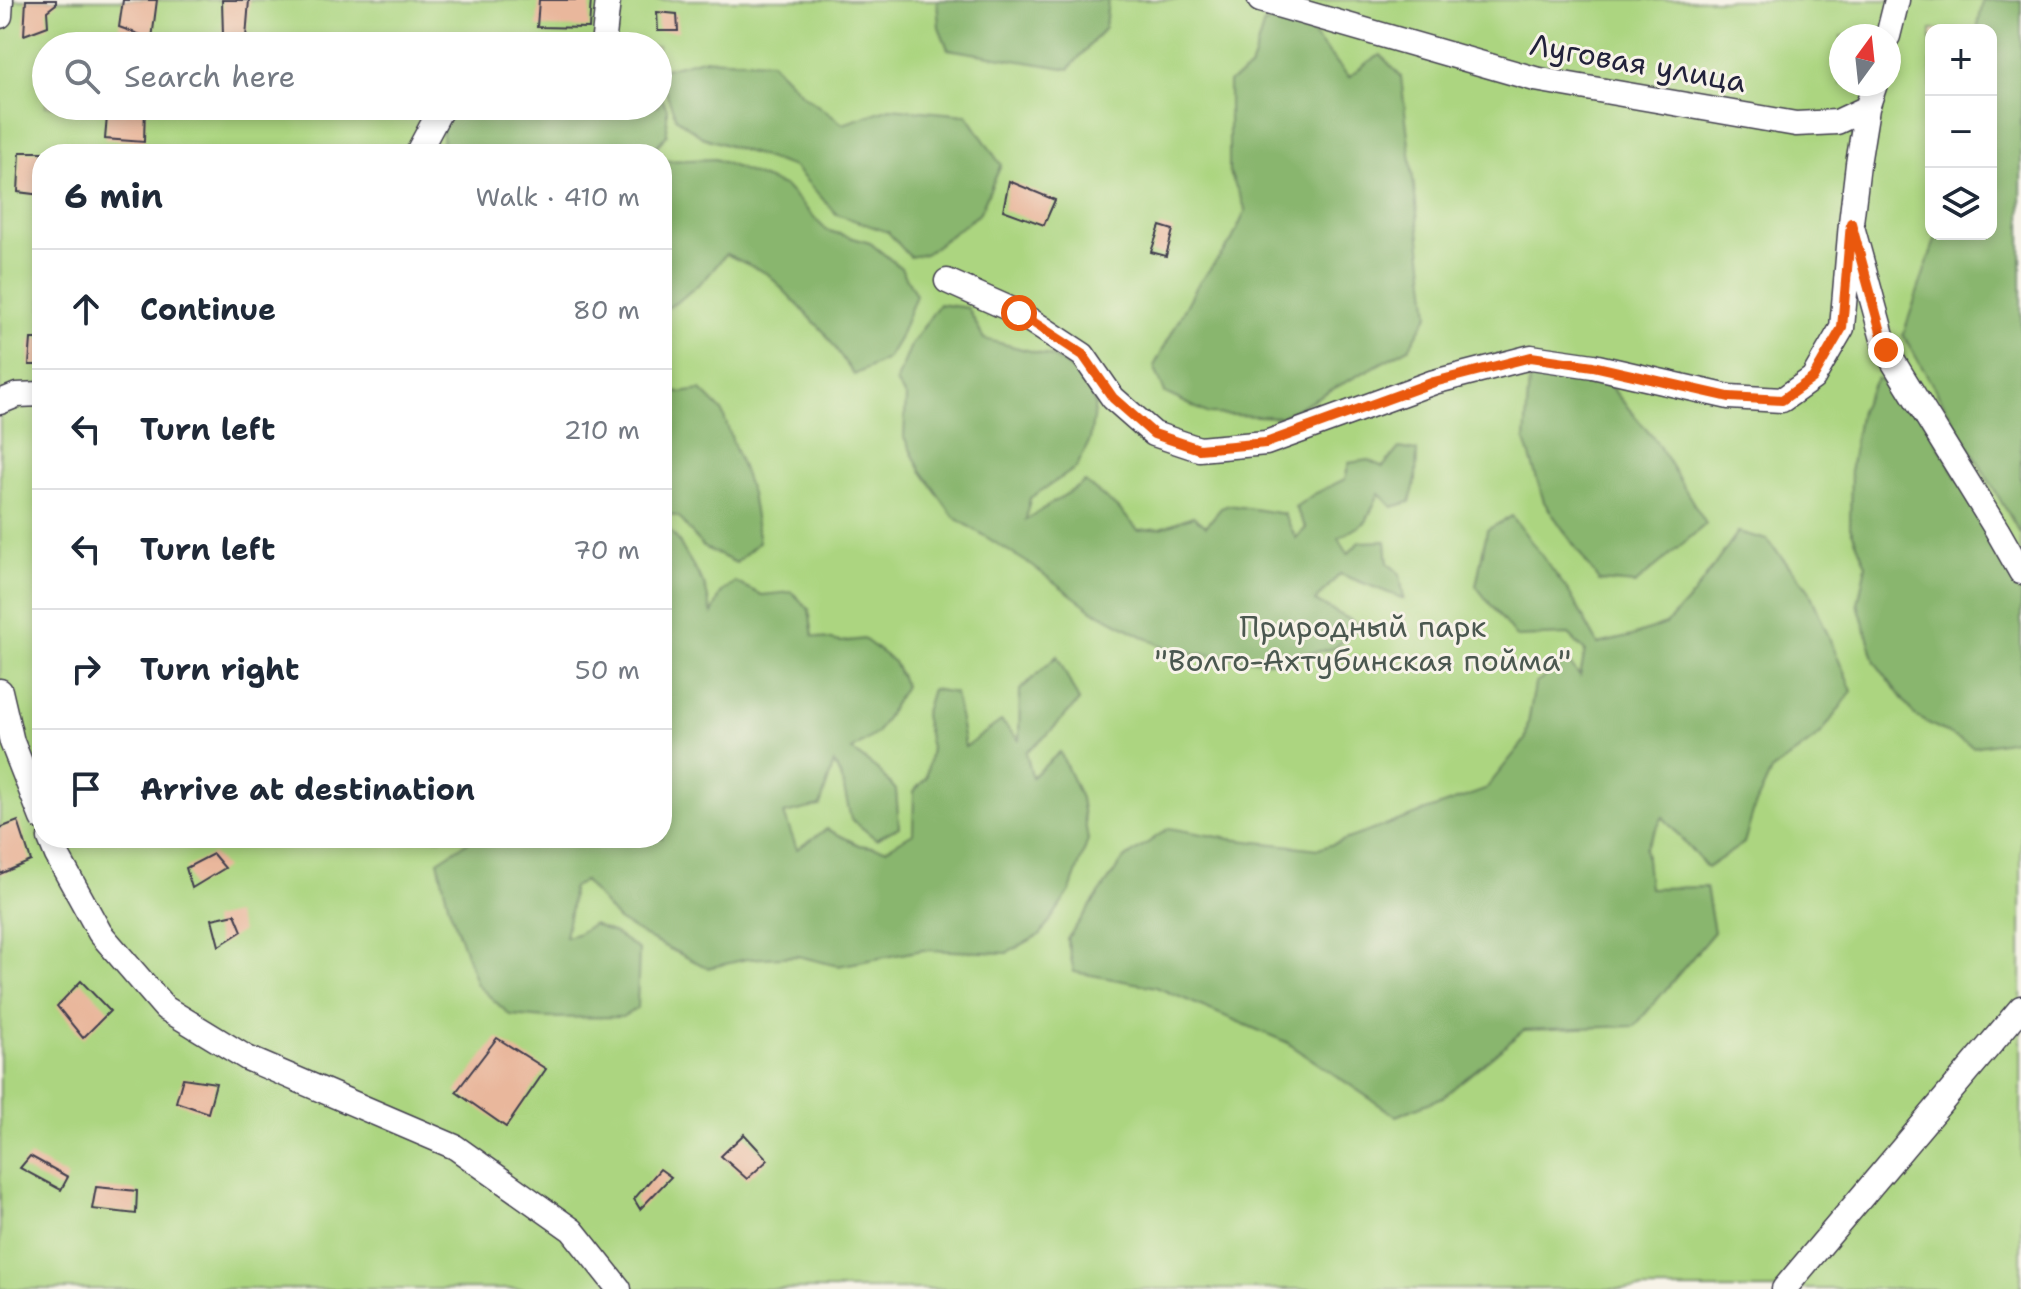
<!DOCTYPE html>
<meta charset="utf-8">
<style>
:root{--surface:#fff;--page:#f6f6f7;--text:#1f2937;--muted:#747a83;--line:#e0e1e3}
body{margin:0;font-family:"Shantell Sans",sans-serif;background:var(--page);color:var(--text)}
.controls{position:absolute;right:24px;top:24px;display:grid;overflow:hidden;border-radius:16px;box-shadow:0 4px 12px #0003}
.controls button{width:72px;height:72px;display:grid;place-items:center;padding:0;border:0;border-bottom:2px solid var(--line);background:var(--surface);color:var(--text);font:40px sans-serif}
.compass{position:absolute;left:1829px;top:24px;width:72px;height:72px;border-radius:50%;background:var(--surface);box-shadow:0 4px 12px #0003;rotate:15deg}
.stop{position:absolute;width:24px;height:24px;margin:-18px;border:6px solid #ea580c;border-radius:50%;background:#fff}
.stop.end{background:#ea580c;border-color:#fff;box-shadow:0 2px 8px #0008}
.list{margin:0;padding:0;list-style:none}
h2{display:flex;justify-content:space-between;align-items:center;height:104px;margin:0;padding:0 32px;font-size:34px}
h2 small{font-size:26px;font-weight:400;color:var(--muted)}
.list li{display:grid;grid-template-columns:52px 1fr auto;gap:24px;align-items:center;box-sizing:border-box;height:120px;padding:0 32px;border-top:2px solid var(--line)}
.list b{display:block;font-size:30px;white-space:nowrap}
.list em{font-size:26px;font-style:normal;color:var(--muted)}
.icon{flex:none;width:44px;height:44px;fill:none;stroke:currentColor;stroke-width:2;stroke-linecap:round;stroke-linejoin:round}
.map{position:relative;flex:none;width:2021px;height:1289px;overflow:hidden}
.search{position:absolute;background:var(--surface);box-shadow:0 4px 12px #0003;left:32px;top:32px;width:640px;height:88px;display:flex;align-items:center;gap:20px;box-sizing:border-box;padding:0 28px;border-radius:44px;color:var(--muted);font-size:30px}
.panel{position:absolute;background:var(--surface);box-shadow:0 4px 12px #0003;left:32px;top:144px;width:640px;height:704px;border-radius:32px}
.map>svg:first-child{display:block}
.green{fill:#acd580;stroke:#677c5e;stroke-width:2;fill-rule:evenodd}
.forest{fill:#89b66e;stroke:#566c54;stroke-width:2}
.building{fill:#e9b79c}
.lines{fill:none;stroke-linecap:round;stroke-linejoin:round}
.minor-casing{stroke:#413e4e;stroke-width:27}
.minor{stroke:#fff;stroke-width:24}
.route{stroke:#ea580c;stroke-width:10}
.labels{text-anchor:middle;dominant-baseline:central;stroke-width:6;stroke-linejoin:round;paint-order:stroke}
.street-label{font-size:30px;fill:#22223b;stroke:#f7f3e8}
.park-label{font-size:30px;fill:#4b5850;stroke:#f7f3e8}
</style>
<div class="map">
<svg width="2021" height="1289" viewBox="0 0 2021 1289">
<rect width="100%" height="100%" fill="#f7f3e8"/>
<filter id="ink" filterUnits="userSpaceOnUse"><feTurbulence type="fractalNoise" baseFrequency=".0125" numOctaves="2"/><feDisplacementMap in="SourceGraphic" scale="16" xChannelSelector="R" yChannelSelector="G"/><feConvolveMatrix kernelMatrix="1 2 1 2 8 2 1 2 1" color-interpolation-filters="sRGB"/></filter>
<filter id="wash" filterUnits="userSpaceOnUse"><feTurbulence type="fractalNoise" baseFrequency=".006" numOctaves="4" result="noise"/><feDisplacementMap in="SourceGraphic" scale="32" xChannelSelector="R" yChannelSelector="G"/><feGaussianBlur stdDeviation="1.8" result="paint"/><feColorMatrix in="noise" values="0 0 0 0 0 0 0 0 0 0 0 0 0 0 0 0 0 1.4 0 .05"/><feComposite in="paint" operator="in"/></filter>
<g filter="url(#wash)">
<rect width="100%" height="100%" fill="#f0dcbb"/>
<!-- green -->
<path class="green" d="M 0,0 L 2021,0 L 2021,1289 L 0,1289 ZM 1931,30 L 1991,30 L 1991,234 L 1931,234 ZM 1841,36 L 1889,36 L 1889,84 L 1841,84 ZM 46,46 L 658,46 L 658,106 L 46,106 ZM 42,154 L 662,154 L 662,838 L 42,838 Z"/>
<!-- forest -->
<path class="forest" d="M 937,0 L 1108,0 L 1105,28 L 1069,69 L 948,49 L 939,27 Z
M 1992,0 L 2021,0 L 2021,535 L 1903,335 L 1937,234 L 1991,234 L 1991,30 L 1977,30 L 1983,1 Z
M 1264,23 L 1303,23 L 1349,77 L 1369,61 L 1381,55 L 1401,77 L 1429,314 L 1409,348 L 1281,417 L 1209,414 L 1165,393 L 1154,366 L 1198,284 L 1231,242 L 1246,210 L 1229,171 L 1229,82 L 1250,69 Z
M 702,59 L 771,62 L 802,94 L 843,124 L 890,108 L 967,115 L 1001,165 L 979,214 L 925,254 L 910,257 L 888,232 L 836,214 L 794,167 L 702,137 L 676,118 L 658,71 Z
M 658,93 L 667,108 L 667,135 L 651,152 L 644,154 L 442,154 L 443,116 L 462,106 L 489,106 L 519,118 L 543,106 L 658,106 Z
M 715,159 L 786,187 L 826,230 L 870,243 L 901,268 L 916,295 L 899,339 L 887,359 L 854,375 L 824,332 L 768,274 L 726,254 L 707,277 L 680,300 L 662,311 L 662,161 Z
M 939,304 L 968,308 L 984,339 L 1053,357 L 1083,377 L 1095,404 L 1090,440 L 1076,468 L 1030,498 L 1026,520 L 1085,482 L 1120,510 L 1138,530 L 1161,528 L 1193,516 L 1206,526 L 1221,508 L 1229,505 L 1284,514 L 1296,538 L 1306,528 L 1295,507 L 1314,494 L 1345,479 L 1349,463 L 1368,460 L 1383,467 L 1399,448 L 1417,451 L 1416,480 L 1410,502 L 1392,507 L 1379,493 L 1366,522 L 1339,538 L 1348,554 L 1359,542 L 1386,541 L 1388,563 L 1400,574 L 1404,599 L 1340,574 L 1315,601 L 1360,625 L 1335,648 L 1270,662 L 1169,650 L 1092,610 L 1031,565 L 954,517 L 920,469 L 904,437 L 906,397 L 896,383 L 911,345 Z
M 1560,367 L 1604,379 L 1656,441 L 1706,524 L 1635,584 L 1599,581 L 1544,502 L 1525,440 L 1529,377 Z
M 1877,378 L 1914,403 L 2021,586 L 2021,739 L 1973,747 L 1915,716 L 1875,662 L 1858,604 L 1866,565 L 1850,527 L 1851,465 L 1860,410 Z
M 662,389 L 679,393 L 701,390 L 722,411 L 751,493 L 759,542 L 736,563 L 703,547 L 679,517 L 662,512 Z
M 1512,516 L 1569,592 L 1598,644 L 1632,636 L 1666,624 L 1693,595 L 1738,532 L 1767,540 L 1808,588 L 1852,691 L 1820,735 L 1771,771 L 1755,806 L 1744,843 L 1707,868 L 1663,817 L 1645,848 L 1649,888 L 1706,887 L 1714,932 L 1635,1026 L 1524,1030 L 1443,1097 L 1396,1116 L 1286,1042 L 1156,987 L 1074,972 L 1067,939 L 1123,860 L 1169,828 L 1230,839 L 1319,849 L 1485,790 L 1525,740 L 1535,684 L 1567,661 L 1580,676 L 1585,651 L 1569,635 L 1516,637 L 1476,586 L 1487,530 Z
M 662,521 L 677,539 L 705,586 L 712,614 L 721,593 L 735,582 L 762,595 L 792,592 L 809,609 L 813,636 L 841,642 L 864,639 L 894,662 L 905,686 L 877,733 L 852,750 L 877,769 L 896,790 L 899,827 L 876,839 L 851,819 L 842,780 L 834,763 L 820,806 L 784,814 L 797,849 L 827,829 L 859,845 L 886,849 L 913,833 L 914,791 L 926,778 L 931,748 L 924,715 L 932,689 L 955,693 L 965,747 L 1001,721 L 1019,740 L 1020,690 L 1057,656 L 1079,701 L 1048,734 L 1026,752 L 1032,777 L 1060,752 L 1081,798 L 1088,840 L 1070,891 L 1041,934 L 1007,953 L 923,950 L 838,966 L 798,956 L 747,959 L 708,968 L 652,940 L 618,920 L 584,881 L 572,888 L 571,907 L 565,937 L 577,934 L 593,924 L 614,933 L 639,950 L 637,1008 L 622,1017 L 546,1018 L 510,1015 L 477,985 L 448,904 L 438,861 L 474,838 L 662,838 L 662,766 L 673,765 L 662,744 Z"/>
<g id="blocks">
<!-- building -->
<path class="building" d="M 26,0 L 56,0 L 56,4 L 47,11 L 48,26 L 24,35 Z
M 123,0 L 157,0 L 152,39 L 119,27 Z
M 222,0 L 249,0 L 246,38 L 223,35 Z
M 539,0 L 591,0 L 589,28 L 537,27 Z
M 657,12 L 677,14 L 678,31 L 658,31 Z
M 108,106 L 145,106 L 144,142 L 105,139 Z
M 299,147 L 359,148 L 360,154 L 299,154 Z
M 20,152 L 42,152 L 42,195 L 18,192 Z
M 1009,181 L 1055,200 L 1044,225 L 1003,210 Z
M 1160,226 L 1173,230 L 1166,256 L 1151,252 Z
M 31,339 L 42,339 L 42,365 L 29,365 Z
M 18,821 L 31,861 L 0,874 L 0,828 Z
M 213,854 L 225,868 L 192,888 L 186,868 Z
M 235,914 L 242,931 L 219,946 L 212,919 Z
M 81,981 L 110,1011 L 83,1038 L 57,1006 Z
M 497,1038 L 546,1069 L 506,1127 L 456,1092 Z
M 183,1078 L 216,1083 L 208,1113 L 176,1102 Z
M 744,1134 L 768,1160 L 747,1179 L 721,1156 Z
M 30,1156 L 68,1177 L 61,1190 L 20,1168 Z
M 660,1169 L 671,1177 L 640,1209 L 634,1199 Z
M 96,1187 L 137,1191 L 136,1214 L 92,1209 Z"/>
</g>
</g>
<g filter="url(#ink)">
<use href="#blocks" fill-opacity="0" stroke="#413e4e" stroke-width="2"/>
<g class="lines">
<!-- minor casing -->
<g class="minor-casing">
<path id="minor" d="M 1260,0 L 1535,79 L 1796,124 L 1837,122 L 1867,108
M 0,16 L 1,0
M 1888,36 L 1897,0
M 603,46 L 608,0
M 1875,84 L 1867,108 L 1858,164 L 1851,223 L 1886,350 L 1997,530 L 2021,572
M 417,154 L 441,109 L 446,106
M 947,281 L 1019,313 L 1083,355 L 1113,398 L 1154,434 L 1199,449 L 1266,443 L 1434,382 L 1531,357 L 1593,366 L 1729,397 L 1782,400 L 1813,378 L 1842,328 L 1851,223
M 0,402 L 17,395 L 42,394
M 0,691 L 12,742 L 42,818
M 50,838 L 57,855 L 100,933 L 165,1008 L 247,1058 L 455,1147 L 572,1230 L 619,1289
M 1784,1289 L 2021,1008"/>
</g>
<!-- minor -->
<use href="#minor" class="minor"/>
</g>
</g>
<g class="lines" filter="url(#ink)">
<!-- route -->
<path class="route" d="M 1019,313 L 1083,355 L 1113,398 L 1154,434 L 1199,449 L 1266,443 L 1434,382 L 1531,357 L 1593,366 L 1729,397 L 1782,400 L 1813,378 L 1842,328 L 1851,223 L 1886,350"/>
</g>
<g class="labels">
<!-- street labels -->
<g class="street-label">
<text transform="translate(1638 63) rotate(10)">Луговая улица</text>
</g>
<!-- park labels -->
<g class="park-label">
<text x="1363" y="626">Природный парк<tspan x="1363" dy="34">"Волго-Ахтубинская пойма"</tspan></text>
</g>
</g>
</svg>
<div class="controls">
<button>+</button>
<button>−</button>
<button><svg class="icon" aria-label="layers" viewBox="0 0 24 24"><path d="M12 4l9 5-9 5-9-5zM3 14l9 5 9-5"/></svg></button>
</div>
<svg class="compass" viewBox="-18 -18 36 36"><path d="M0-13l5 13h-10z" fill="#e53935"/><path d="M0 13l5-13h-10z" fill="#747a83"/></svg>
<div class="stop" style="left:1019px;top:313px"></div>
<div class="stop end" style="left:1886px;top:350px"></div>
<div class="search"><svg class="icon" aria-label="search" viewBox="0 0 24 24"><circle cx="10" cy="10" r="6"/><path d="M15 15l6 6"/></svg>Search here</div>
<section class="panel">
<h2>6 min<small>Walk · 410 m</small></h2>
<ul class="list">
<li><svg class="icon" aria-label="ahead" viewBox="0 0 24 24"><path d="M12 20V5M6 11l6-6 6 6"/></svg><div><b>Continue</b></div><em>80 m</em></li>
<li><svg class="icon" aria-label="left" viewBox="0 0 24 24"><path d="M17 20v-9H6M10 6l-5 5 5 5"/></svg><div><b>Turn left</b></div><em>210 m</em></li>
<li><svg class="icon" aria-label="left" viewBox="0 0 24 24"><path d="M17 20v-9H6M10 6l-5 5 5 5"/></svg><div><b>Turn left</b></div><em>70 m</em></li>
<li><svg class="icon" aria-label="right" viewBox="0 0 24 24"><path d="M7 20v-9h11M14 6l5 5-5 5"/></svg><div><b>Turn right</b></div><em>50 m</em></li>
<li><svg class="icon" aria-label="arrive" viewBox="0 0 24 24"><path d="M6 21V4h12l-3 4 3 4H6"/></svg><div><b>Arrive at destination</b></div></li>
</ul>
</section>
</div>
